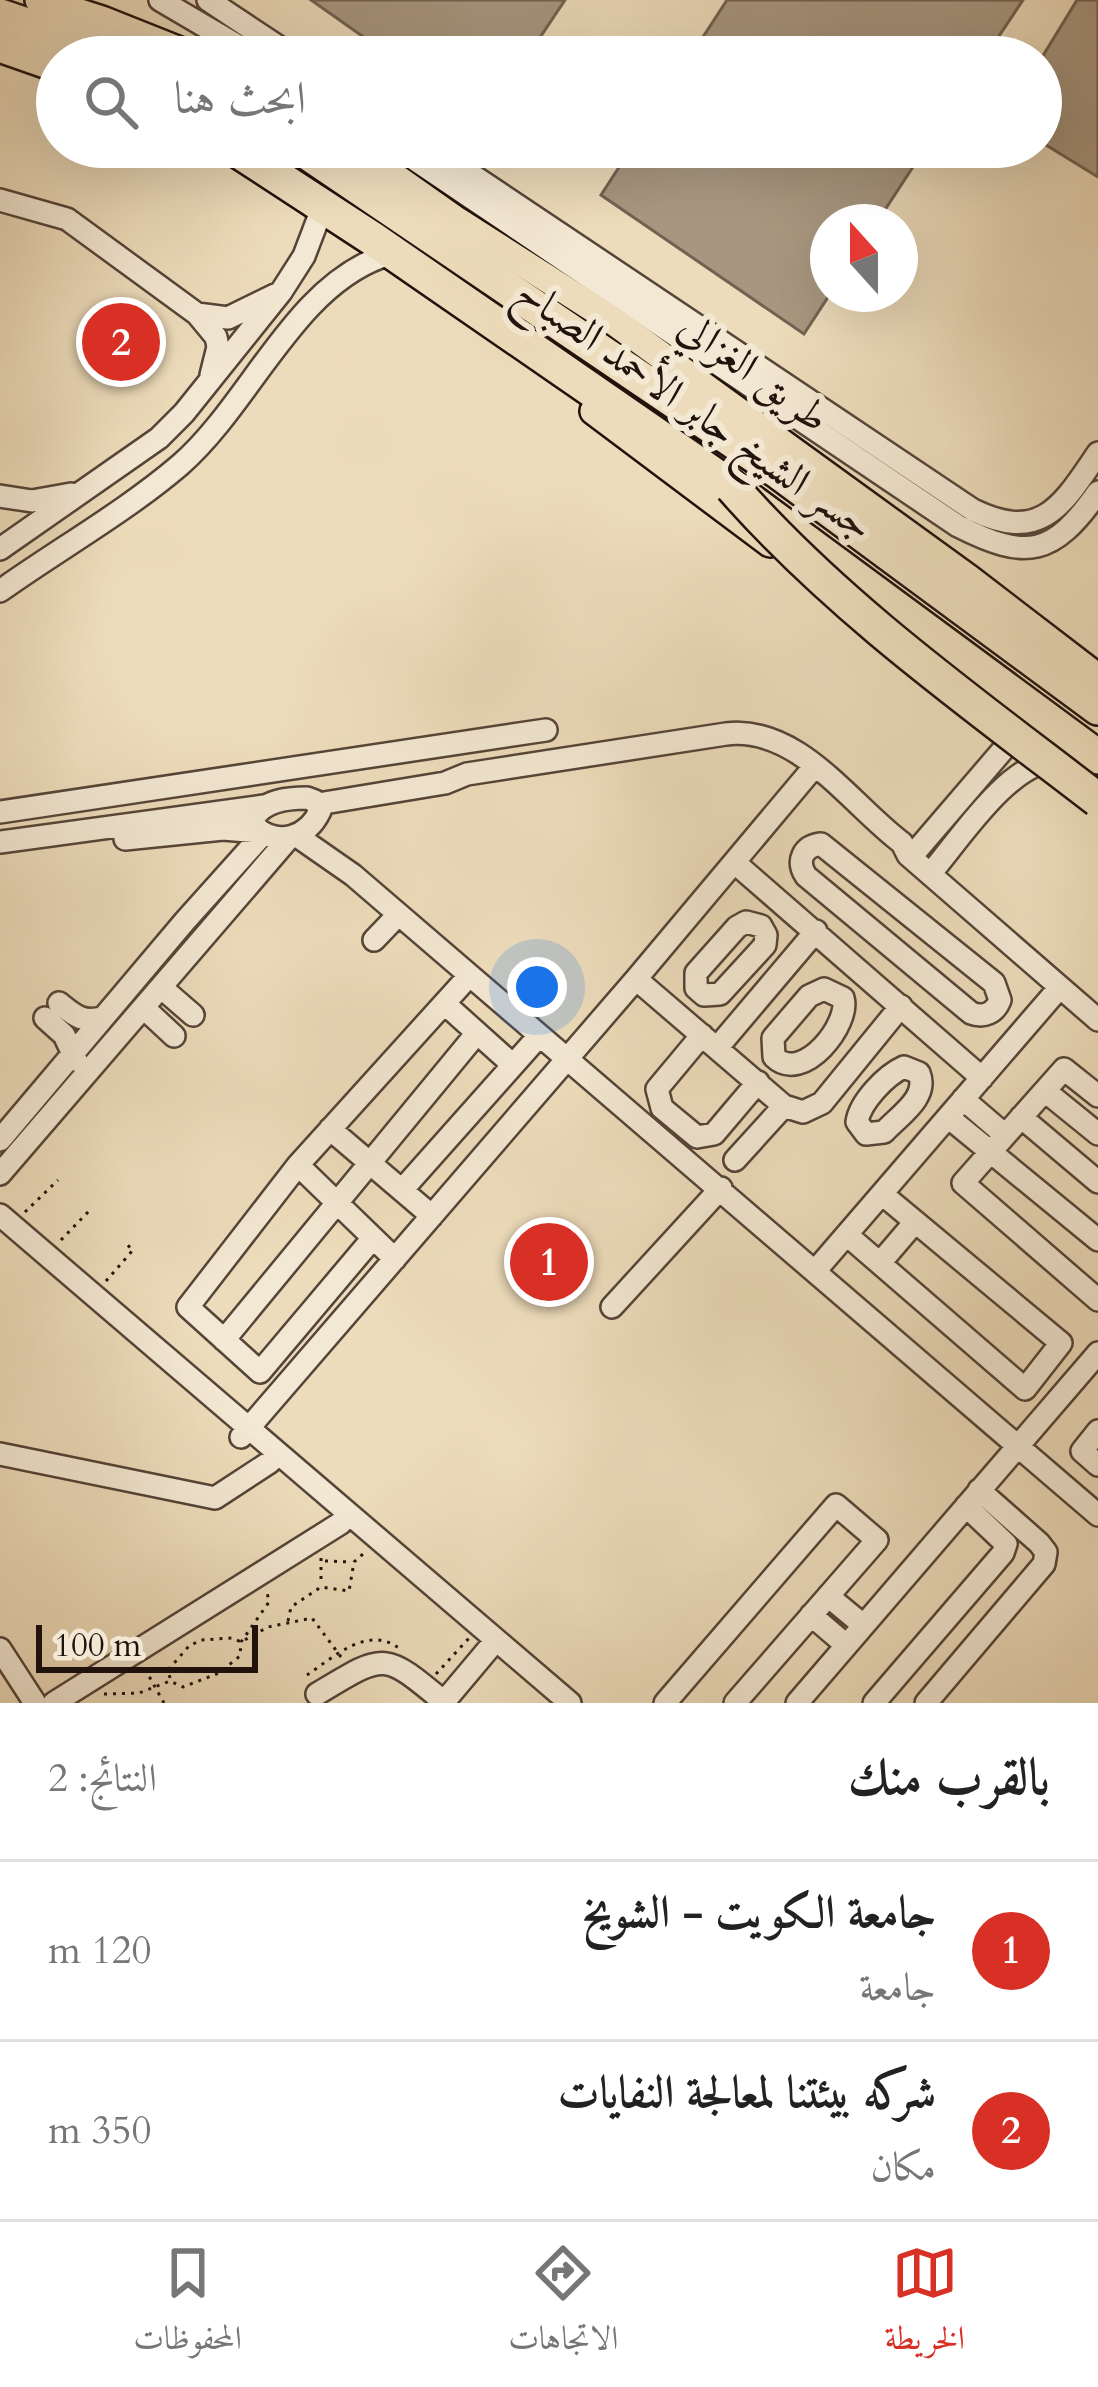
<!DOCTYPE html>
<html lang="ar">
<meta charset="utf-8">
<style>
:root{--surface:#fff;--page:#f2f2f2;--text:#222;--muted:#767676;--line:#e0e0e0;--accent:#d93025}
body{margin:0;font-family:Cardo,Amiri,serif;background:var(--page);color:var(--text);direction:rtl}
.compass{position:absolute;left:810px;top:204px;width:108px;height:108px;border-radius:50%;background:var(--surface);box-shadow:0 12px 48px #0002;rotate:339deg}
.scale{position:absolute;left:36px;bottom:30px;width:222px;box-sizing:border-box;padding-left:12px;border:6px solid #22120c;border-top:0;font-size:33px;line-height:42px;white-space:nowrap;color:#22120c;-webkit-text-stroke:9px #f3e8d3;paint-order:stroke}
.you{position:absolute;left:537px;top:987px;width:42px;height:42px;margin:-30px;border:9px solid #fff;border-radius:50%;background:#1a73e8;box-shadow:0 0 0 18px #1a73e833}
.badge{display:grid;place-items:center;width:78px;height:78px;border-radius:50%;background:var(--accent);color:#fff;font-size:39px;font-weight:700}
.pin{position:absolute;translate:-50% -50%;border:6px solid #fff;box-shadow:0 3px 12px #0006}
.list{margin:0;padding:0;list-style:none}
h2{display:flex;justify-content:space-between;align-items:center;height:156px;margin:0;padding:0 48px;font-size:51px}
h2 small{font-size:39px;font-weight:400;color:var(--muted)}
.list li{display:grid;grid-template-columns:78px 1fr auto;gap:36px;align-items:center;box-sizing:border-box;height:180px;padding:0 48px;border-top:3px solid var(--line)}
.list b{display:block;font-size:45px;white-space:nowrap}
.list p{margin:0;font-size:39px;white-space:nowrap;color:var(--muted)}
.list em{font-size:39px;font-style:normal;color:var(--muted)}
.icon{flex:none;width:66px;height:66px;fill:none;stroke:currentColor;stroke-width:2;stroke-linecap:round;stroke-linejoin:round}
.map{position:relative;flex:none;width:1098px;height:1703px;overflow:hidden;direction:ltr}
.search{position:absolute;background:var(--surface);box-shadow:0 12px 48px #0002;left:36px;right:36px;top:36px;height:132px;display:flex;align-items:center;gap:30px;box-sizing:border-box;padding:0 42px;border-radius:66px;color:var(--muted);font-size:45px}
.sheet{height:516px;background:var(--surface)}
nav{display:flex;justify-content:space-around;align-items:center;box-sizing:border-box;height:168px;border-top:3px solid var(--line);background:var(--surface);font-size:33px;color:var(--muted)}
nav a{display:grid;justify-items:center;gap:6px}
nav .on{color:var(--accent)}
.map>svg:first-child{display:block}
.water{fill:#a89780;stroke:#726252;stroke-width:3}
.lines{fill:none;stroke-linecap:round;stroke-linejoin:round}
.minor-casing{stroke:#554438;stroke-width:26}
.major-casing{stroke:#22120c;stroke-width:32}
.highway-casing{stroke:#22120c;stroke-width:38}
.path{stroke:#22120c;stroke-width:3;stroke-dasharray:3 6;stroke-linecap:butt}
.minor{stroke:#f3e8d3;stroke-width:21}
.major{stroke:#eddcbb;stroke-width:27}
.highway{stroke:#eddcbb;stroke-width:33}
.highway-bridge-casing{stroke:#22120c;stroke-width:38;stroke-linecap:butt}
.highway-bridge{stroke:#eddcbb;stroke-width:33}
.labels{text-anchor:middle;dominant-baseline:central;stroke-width:12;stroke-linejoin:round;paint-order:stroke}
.street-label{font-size:42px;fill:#22120c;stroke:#f3e8d3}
</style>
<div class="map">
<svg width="1098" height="1703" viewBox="0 0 1098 1703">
<rect width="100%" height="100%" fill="#eddcbb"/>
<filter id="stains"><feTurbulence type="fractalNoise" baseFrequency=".00167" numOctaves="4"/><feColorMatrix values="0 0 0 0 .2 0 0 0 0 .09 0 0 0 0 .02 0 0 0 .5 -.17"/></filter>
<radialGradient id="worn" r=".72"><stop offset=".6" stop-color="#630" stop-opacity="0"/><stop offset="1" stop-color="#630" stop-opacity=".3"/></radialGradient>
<!-- water -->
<path class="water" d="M 311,0 L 565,0 L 527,57 L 392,57 Z
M 727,0 L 1023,0 L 985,57 L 690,57 Z
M 1077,0 L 1098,0 L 1098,177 L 1041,142 L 1041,59 Z
M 632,147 L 926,147 L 877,222 L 828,222 L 830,294 L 804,334 L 601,195 Z"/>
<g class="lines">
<!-- minor casing -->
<g class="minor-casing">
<path id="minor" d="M 160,0 L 257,57
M 208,0 L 294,57
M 396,147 L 958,526 C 1027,561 1053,556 1098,492
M 430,147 L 973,510 C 1041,543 1062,506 1098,453
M 0,200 L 67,219 L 197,314 L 216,337 L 218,347 L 211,375
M 197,314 L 228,318 L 275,295
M 0,496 L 32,501 L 71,494
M 0,549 L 159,438 L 184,413 L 281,292 L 304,256 L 320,214
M 0,591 C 59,549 125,512 180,465 C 250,404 293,289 381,257
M 307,798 L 315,801 L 320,811 C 307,838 279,846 256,828 L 254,818 C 264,800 288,798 307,798 Z
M 318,804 L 445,783 L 467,774 L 726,734 C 798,725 850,804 902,843 L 908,855 L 1098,1020
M 0,812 L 546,730
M 297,836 L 353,875 L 1098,1515
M 125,839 L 223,829 L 259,832
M 0,842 L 264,806
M 821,844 L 994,983 L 1000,1000 C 995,1013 984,1018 971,1013 L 806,876 C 796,861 803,846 821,844 Z
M 911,857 L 1020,730
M 742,869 L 982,1078
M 930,874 C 960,839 1007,765 1054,760
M 746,922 L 761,926 L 766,935 L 765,945 L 720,994 L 704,995 L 696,988 L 696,973 L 737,927 Z
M 374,940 L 397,916
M 636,979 L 784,1106 L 803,1112 L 822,1103 L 901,1006
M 163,989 L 193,1015
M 824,989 L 843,998 C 851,1023 803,1085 774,1057 L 773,1038 L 809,996 Z
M 59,1003 C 74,1015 82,1023 102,1018
M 445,1004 L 513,1065
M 145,1009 L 174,1036
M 45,1018 L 64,1035 L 76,1060
M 702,1035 L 657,1089 L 662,1108 L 697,1137 L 714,1134 L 758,1082
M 717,1048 L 816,931
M 904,1067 L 919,1073 C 929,1097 900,1115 884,1132 L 866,1134 L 857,1122 C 860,1102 886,1075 904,1067 Z
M 1045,1091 L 1098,1134
M 1098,1096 L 1064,1069 L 963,1183 L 1098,1300
M 963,1099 L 1005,1135
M 948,1117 L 1098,1240
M 1021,1117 L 1098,1182
M 330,1129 L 432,1216
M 0,1140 L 185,921 L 263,834
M 735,1160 L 784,1106
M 298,1165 L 395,1259
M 0,1174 L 289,838
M 402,1190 L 539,1036
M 0,1215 L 570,1703
M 847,1235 L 1025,1389 L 1061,1343 L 882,1194
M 373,1238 L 260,1372 L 188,1307 L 298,1165 L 469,976
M 880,1263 L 915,1222
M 816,1270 L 1060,987
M 612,1307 L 721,1188
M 224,1340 L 477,1033
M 1098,1431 L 1082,1451 L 1098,1465
M 241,1437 L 636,979 L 814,767
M 0,1454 L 215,1498 L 270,1462
M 828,1596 L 863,1625
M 811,1615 L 846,1645
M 0,1649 L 35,1703
M 317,1694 C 385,1653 383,1651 444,1702
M 54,1703 L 341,1523
M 443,1703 L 496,1640
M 665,1703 L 836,1505 L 877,1540 L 735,1703
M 797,1703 L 1098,1353
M 874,1703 L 1003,1553 L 1006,1544 L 966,1506
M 926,1703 L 1044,1564 L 1046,1552 L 1039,1543 L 979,1490"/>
</g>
<!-- major casing -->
<g class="major-casing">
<path id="major" d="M 39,0 L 102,20 L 195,57
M 352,147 L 457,221 L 612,320 L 969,579 L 1098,678
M 594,411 L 770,543"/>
</g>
<!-- highway casing -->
<g class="highway-casing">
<path id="highway" d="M 0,16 L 121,57
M 0,45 L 57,65
M 232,147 L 373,239 L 732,487 L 1098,757
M 299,147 L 777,471 L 1098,708"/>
</g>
<!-- path -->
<path class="path" d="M 25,1212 L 58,1180
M 61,1240 L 89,1211
M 106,1281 L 133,1250 L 125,1243
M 321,1558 L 321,1584
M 325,1561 L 352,1562
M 288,1621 L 291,1607 L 321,1587 L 349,1591 L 354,1562 L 364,1553
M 145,1669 L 164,1703
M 436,1674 L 470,1637
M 307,1675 C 334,1657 368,1624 400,1649
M 170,1678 L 168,1670 L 189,1646 L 201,1640 L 232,1638 L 241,1642 L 268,1627 L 312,1618 L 341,1657
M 104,1694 L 139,1693 L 170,1681 L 183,1687 L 219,1673 L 240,1656 L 241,1642 L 269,1602 L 267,1592"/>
<!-- minor -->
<use href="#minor" class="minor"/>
<!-- major -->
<use href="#major" class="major"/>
<!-- highway -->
<use href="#highway" class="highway"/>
<!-- highway-bridge casing -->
<g class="highway-bridge-casing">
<path id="highway-bridge" d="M 732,487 C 837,607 972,703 1098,800"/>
</g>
<!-- highway-bridge -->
<use href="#highway-bridge" class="highway-bridge"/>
</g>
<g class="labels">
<!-- street labels -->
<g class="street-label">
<text transform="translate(754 372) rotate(36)">طريق الغزالي</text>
<text transform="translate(695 409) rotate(35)">جسر الشيخ جابر الأحمد الصباح</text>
</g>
</g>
<rect width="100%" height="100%" filter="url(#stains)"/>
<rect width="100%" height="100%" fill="url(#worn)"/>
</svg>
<svg class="compass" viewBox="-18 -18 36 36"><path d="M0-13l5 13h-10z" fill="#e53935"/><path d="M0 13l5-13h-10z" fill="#767676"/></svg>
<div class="scale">100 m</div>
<div class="you"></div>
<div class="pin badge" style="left:549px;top:1262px">1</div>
<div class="pin badge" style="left:121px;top:342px">2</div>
<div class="search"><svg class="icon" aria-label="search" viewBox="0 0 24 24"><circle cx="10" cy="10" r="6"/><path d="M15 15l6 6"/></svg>ابحث هنا</div>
</div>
<section class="sheet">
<h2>بالقرب منك<small>النتائج: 2</small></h2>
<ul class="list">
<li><span class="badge">1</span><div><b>جامعة الكويت - الشويخ</b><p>جامعة</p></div><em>120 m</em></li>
<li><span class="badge">2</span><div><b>شركه بيئتنا لمعالجة النفايات</b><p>مكان</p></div><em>350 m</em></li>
</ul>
</section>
<nav>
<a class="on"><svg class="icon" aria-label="map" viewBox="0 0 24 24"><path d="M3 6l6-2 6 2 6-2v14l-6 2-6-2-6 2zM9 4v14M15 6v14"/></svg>الخريطة</a>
<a><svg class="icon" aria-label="directions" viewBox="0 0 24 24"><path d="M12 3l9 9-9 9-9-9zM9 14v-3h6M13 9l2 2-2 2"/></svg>الاتجاهات</a>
<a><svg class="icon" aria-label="saved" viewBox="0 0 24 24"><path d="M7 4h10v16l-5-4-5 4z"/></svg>المحفوظات</a>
</nav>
